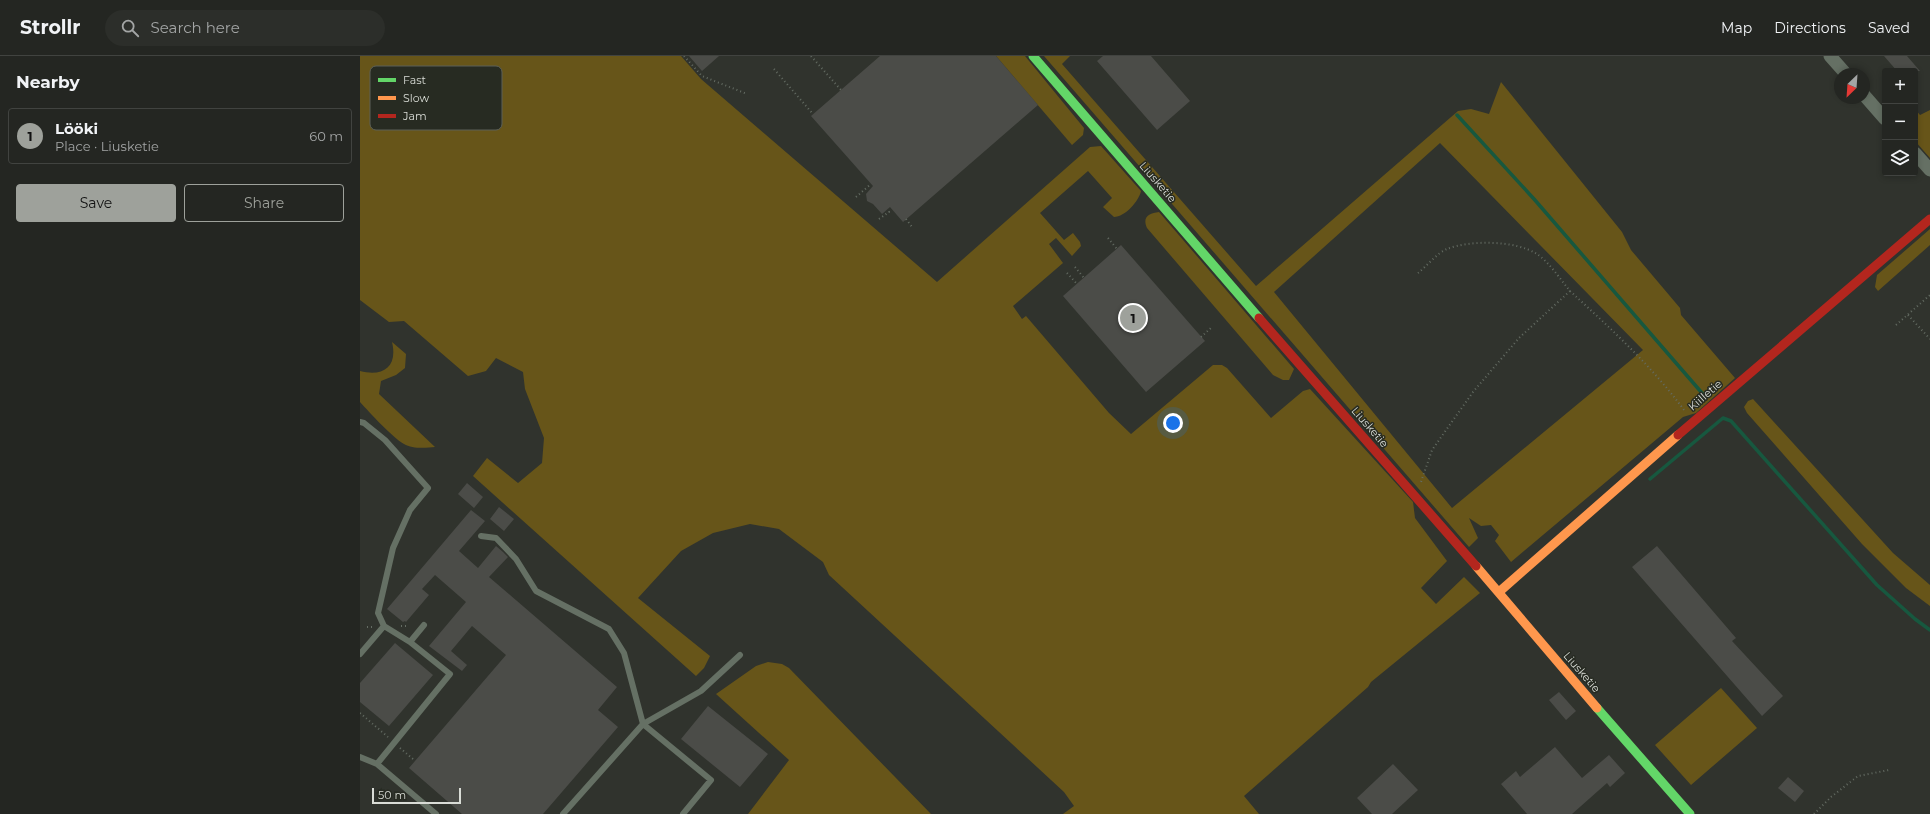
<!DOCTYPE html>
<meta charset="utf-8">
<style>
:root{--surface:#242622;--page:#2c2e2a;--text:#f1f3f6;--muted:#a3a5a5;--line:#414340;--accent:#9ea19b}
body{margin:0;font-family:Montserrat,sans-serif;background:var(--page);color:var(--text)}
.controls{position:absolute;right:12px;top:12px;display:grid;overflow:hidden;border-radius:4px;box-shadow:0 2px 6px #0003}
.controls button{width:36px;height:36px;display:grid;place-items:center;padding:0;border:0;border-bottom:1px solid var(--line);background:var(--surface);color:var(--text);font:20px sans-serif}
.compass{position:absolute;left:1474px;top:12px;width:36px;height:36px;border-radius:50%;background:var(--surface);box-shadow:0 2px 6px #0003;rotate:205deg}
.scale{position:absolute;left:12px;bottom:10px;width:89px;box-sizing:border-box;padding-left:4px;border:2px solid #d9dcd6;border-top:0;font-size:11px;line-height:14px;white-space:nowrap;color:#d9dcd6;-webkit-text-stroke:3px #272b22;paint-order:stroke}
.you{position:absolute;left:813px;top:367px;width:14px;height:14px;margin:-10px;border:3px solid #fff;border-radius:50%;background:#1a73e8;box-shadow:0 0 0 6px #1a73e833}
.badge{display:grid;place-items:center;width:26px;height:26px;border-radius:50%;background:var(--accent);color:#111;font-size:13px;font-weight:700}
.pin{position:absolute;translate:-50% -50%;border:2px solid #fff;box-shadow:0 1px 4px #0006}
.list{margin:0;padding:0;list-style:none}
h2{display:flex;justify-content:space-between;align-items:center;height:52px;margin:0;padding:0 16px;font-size:17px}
h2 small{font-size:13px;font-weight:400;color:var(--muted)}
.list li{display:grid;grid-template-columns:26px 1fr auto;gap:12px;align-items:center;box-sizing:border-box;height:56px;margin:0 8px 8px;padding:0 8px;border:1px solid var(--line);border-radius:4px}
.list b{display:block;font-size:15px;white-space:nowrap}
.list p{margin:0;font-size:13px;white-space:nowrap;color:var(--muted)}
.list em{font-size:13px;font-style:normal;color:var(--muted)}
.actions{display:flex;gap:8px;padding:12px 16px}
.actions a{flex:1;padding:9px 0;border:1px solid var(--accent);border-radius:4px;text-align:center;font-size:14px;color:var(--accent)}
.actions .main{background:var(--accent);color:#111}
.icon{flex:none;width:22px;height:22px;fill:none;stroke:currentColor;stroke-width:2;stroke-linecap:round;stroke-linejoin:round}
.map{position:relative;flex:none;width:1570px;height:758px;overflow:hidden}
header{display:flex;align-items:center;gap:24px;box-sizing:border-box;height:56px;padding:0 20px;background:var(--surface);border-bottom:1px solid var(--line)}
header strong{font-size:19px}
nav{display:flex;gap:22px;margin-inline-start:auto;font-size:14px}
.search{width:280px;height:36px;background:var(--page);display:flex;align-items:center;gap:10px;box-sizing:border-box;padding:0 14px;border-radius:22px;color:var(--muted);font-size:15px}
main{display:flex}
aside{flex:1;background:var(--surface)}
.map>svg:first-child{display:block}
.green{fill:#675519;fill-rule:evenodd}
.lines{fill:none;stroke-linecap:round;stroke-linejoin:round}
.stream{stroke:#17583f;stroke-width:3.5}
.building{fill:#4b4c48}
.path{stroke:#646c63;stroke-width:2;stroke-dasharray:1 3;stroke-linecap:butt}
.lane{stroke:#657064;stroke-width:6}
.street{stroke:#657064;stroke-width:13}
.fast{stroke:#63d668;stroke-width:9}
.slow{stroke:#ff974d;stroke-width:9}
.jam{stroke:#b3261e;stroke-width:9}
.labels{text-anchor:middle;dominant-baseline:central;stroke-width:3;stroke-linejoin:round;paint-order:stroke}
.street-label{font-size:11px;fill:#d9dcd6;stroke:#272b22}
.key{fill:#272b22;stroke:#5c6058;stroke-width:1}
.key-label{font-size:11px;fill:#d9dcd6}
</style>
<header>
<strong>Strollr</strong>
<div class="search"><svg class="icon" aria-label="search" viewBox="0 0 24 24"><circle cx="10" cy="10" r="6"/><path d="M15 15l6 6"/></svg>Search here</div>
<nav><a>Map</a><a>Directions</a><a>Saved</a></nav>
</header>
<main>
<aside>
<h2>Nearby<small></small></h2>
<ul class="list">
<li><span class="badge">1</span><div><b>Lööki</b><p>Place · Liusketie</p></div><em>60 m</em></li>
</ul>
<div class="actions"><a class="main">Save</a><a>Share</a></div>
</aside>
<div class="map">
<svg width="1570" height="758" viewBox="0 0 1570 758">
<rect width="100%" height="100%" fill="#30332d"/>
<!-- green -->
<path class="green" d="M 0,0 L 321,0 L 341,23 L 577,226 L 730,91 L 741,90 L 781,135 C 779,145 765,161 754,161 L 743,151 L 752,142 L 728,115 L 680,157 L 704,184 L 713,177 L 720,186 L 721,190 L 712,200 L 696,182 L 689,188 L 703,207 L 653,250 L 662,263 L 666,260 L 749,357 L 771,378 L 853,309 L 862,309 L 867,312 L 911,362 L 943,335 L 950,333 L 1053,446 L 1055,462 L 1087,505 L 1061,532 L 1076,548 L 1104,521 L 1120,537 L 1011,626 L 1008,631 L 884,740 L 899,758 L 703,758 L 714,750 L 704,736 L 469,519 L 463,506 L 419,473 L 390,468 L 353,477 L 321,495 L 278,542 L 350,600 L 344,612 L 336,620 L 113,420 L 127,402 L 158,427 L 182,407 L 184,382 L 165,333 L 163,316 L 136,302 L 126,315 L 108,320 L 44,265 L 29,266 L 0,244 Z
M 636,0 L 665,0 L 724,72 L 723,79 L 712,89 Z
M 684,0 L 710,0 L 702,8 L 896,230 L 1098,55 L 1111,53 L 1129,58 L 1141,26 L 1262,176 L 1271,194 L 1320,252 L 1321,259 L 1375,322 L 1336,357 L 1323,361 L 1151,506 L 1135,485 L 1139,479 L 1131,469 L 1121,470 L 1109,462 L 1118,482 L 1109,491 ZM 1080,87 L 1283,294 L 1092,452 L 914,236 Z
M 1555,53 L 1560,59 L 1570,54 L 1570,102 L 1555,85 Z
M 799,156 L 934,313 L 929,324 L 923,324 L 913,319 L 787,172 C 782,161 789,157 799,156 Z
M 1570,173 L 1570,189 L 1518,235 L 1515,231 L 1517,219 Z
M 32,286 L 46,298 L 45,312 L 36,319 L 21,325 L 19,338 L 75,391 C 66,392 52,393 44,388 C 32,381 10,357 0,346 L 0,315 C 23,321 38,311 32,286 Z
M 1393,343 L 1533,497 L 1570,529 L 1570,550 L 1546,532 L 1502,488 L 1387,357 L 1384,351 L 1388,345 Z
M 408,606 L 422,608 L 429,612 L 571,758 L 388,758 L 429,704 L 356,638 L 396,610 Z
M 1361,632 L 1397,672 L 1331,729 L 1295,689 Z"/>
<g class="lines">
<!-- stream -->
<path class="stream" d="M 1097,59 L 1174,143 L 1342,337
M 1290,423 L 1363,362 L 1371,365 L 1517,529 L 1555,563 L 1570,574"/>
</g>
<!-- building -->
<path class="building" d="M 329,0 L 359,0 L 342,15 Z
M 520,0 L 636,0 L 678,49 L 543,166 L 530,151 L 522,158 L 513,148 L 507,145 L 506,138 L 513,130 L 451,60 Z
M 743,0 L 791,0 L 830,45 L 797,74 L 737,5 Z
M 1524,0 L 1547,0 L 1560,15 L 1537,15 Z
M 761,189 L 845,285 L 786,336 L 703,240 Z
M 107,427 L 123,441 L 114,452 L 98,438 Z
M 139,451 L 154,463 L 144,475 L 130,463 Z
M 111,454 L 125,465 L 99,495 L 118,512 L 136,490 L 143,496 L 148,501 L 129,521 L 257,631 L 238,654 L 258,671 L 183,758 L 102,758 L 49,712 L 146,599 L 112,570 L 91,595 L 107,609 L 102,615 L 69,590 L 106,546 L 75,519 L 62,533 L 69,539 L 46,566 L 45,565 L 43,566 L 27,553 Z
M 1297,490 L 1376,582 L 1372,585 L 1423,640 L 1402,660 L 1272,511 Z
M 35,587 L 73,619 L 29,670 L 0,646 L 0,627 Z
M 1199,636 L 1216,655 L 1206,664 L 1189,644 Z
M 348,650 L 408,698 L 380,731 L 321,683 Z
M 1195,691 L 1222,722 L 1249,699 L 1265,717 L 1250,731 L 1247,727 L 1212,758 L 1167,758 L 1141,728 L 1156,715 L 1160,721 Z
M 1033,708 L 1058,734 L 1032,758 L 1012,758 L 997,742 Z
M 1428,721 L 1444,735 L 1435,746 L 1418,732 Z"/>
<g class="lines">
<!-- path -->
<path class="path" d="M 324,0 L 342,20 L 387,38
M 451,0 L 481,34
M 414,13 L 453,58
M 496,141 L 511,128
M 519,163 L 529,156 L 527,153
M 546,163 L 552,171
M 748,182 L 757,193
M 715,211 L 724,222
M 707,217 L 717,228
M 1058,217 C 1067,210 1077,197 1087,193 C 1110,184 1155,184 1177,198 C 1190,207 1200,223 1210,235 L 1159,282 L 1113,336 L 1072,394 L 1061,426
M 1210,235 C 1250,272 1291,309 1324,354
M 1548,259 L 1570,283
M 1536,269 L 1570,239
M 841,281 L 852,271
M 41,570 L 48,570
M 7,571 L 13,571
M 0,657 L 28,681
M 40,692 L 53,703
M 1454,758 L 1471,741 L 1498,720 L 1529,714"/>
<!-- lane -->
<path class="lane" d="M 0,366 L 4,367 L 25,384 L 68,432 L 50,454 L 33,492 L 18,557 L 24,570 L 50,586 L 90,618 L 17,708
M 121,480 L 136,482 L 156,503 L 176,535 L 249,573 L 264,597 L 283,668 L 341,635 L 380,599
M 50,586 L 64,569
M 0,598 L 24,570
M 0,701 L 17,708 L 76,758
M 203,758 L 283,668 L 351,724 L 323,758"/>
<!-- street -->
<path class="street" d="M 1470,0 L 1486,18
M 1504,39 L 1525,63
M 1555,97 L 1570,114"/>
<!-- fast -->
<path class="fast" d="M 673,0 L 899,262
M 1237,652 L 1330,758"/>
<!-- slow -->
<path class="slow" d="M 1116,510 L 1237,652
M 1139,536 L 1318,379"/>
<!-- jam -->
<path class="jam" d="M 899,262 L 1116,510
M 1318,379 L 1570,163"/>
</g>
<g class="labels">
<!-- street labels -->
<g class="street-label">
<text transform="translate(798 126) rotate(49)">Liusketie</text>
<text transform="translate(1345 339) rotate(-41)">Kiilletie</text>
<text transform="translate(1010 371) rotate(49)">Liusketie</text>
<text transform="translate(1222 616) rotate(49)">Liusketie</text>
</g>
</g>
<!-- legend -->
<rect x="10" y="10" width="132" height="64" rx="6" class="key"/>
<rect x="18" y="22" width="18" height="4" fill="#63d668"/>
<rect x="18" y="40" width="18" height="4" fill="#ff974d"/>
<rect x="18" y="58" width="18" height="4" fill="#b3261e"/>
<g class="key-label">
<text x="43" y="28">Fast</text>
<text x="43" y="46">Slow</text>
<text x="43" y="64">Jam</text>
</g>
</svg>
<div class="controls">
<button>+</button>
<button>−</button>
<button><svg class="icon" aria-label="layers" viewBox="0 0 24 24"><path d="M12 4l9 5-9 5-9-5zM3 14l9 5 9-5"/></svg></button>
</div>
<svg class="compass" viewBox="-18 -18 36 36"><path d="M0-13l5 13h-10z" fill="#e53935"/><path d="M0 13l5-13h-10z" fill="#a3a5a5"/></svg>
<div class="scale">50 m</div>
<div class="you"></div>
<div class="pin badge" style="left:773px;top:262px">1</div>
</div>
</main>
